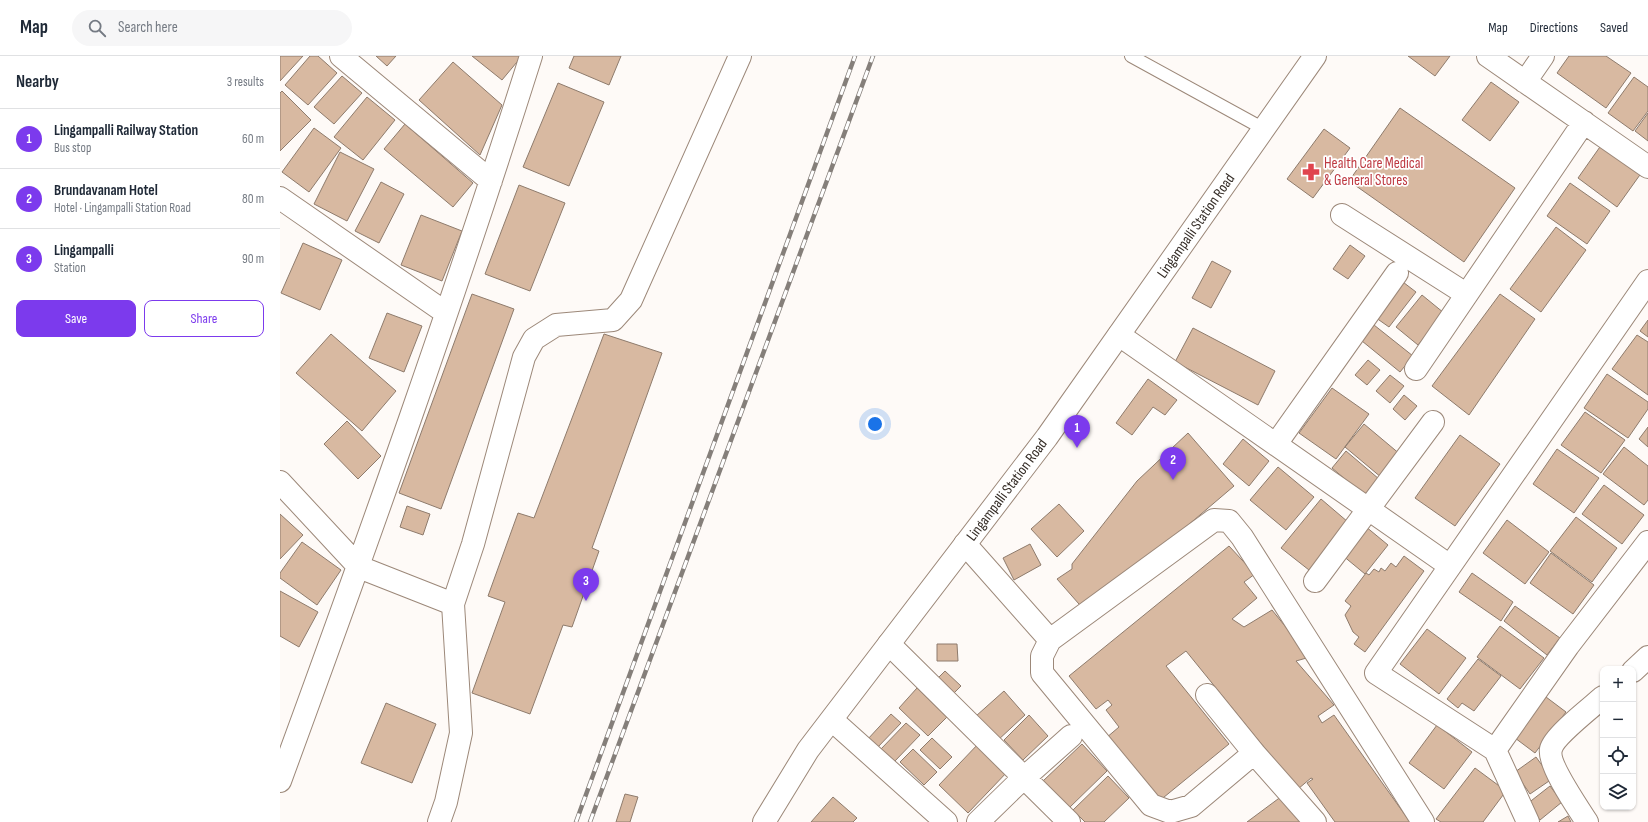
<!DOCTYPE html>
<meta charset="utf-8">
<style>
:root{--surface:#fff;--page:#f6f6f7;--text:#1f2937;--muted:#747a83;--line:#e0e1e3;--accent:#7c3aed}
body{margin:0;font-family:"Sofia Sans Condensed",sans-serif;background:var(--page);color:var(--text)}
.controls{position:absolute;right:12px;bottom:12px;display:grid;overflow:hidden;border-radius:8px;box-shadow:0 1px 3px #0004}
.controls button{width:36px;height:36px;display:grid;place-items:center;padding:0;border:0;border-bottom:1px solid var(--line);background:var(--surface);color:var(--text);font:20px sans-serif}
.you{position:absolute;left:595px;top:368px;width:14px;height:14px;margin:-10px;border:3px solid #fff;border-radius:50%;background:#1a73e8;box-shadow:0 0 0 6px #1a73e833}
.badge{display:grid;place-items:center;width:26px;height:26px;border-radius:50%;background:var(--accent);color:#fff;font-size:13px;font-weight:700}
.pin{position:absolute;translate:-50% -33px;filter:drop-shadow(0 1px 2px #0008)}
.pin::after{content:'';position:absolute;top:21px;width:14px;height:12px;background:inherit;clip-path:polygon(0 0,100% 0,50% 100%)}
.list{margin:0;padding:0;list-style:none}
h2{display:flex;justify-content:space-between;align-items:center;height:52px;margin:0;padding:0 16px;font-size:17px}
h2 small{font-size:13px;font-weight:400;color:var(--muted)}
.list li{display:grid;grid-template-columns:26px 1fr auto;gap:12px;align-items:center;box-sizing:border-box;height:60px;padding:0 16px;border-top:1px solid var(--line)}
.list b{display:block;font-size:15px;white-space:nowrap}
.list p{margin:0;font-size:13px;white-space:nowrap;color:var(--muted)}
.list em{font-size:13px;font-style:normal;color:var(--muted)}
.actions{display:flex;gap:8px;padding:12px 16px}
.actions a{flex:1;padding:9px 0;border:1px solid var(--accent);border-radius:8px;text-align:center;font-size:14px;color:var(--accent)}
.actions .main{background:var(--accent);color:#fff}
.icon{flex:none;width:22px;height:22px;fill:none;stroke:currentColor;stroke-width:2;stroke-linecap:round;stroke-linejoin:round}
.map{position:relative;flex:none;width:1368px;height:766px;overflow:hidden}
header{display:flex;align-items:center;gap:24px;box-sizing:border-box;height:56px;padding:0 20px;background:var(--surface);border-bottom:1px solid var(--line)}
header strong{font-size:19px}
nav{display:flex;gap:22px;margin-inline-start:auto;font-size:14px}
.search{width:280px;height:36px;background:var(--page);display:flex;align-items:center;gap:10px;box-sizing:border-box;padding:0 14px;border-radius:22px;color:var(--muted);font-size:15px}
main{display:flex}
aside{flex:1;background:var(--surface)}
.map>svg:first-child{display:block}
.building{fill:#d8b9a1;stroke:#8e7b6c}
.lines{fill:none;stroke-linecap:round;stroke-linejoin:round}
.service-casing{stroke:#9c8879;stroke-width:14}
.minor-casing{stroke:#9c8879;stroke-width:24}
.tertiary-casing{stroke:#9c8879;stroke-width:24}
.service{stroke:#fff;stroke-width:12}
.minor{stroke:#fff;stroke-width:22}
.tertiary{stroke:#fff;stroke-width:22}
.rail-casing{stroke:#857f7a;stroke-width:4.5}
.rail{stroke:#fff;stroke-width:3;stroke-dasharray:9;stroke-linecap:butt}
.labels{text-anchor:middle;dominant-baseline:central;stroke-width:3.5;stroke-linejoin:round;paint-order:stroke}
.health-label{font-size:15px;fill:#be3a42;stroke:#fff;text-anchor:start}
.street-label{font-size:15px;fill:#352d27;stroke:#fff}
</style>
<header>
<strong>Map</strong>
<div class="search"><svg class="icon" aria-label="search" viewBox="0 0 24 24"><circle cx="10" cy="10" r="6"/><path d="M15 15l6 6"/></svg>Search here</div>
<nav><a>Map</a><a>Directions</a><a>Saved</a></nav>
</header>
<main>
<aside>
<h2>Nearby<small>3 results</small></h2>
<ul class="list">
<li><span class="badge">1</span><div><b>Lingampalli Railway Station</b><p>Bus stop</p></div><em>60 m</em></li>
<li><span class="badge">2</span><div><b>Brundavanam Hotel</b><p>Hotel · Lingampalli Station Road</p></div><em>80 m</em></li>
<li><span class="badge">3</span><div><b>Lingampalli</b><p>Station</p></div><em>90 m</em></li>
</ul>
<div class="actions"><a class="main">Save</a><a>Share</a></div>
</aside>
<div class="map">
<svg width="1368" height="766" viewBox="0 0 1368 766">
<rect width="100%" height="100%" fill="#fefaf7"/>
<!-- building -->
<path class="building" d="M 0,0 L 23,0 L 0,25 Z
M 30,0 L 38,0 L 57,17 L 28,49 L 5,29 Z
M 96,0 L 116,0 L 107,10 Z
M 192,0 L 242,0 L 222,24 Z
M 294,0 L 341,0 L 329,29 L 289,12 Z
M 1128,0 L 1170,0 L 1155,20 Z
M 1289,0 L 1326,0 L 1351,17 L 1326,52 L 1277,17 Z
M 173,6 L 222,49 L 200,99 L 139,44 Z
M 62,20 L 82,37 L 54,68 L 34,51 Z
M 1354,21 L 1368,31 L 1368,55 L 1353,75 L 1328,57 Z
M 1211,26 L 1239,46 L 1210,85 L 1182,64 Z
M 278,27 L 324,46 L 289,130 L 243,111 Z
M 2,35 L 31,64 L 0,95 L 0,37 Z
M 87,41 L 115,64 L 83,104 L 54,81 Z
M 1120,52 L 1235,132 L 1184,206 L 1069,125 Z
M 1368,57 L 1368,85 L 1355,75 Z
M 125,68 L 193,127 L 173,151 L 104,93 Z
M 34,72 L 61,92 L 29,136 L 2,116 Z
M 1044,73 L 1070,92 L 1033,142 L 1007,123 Z
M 1322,88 L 1362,116 L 1337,151 L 1298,122 Z
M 60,96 L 94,113 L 67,165 L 34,148 Z
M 101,126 L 124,138 L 99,187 L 75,175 Z
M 1290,127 L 1330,155 L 1307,188 L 1267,160 Z
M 239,129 L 285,147 L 250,235 L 205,218 Z
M 141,159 L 182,175 L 162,225 L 121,209 Z
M 1276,171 L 1306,194 L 1261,256 L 1230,233 Z
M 23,187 L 62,204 L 40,254 L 1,237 Z
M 1070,189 L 1085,200 L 1068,223 L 1053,213 Z
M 932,205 L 951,215 L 931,252 L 912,242 Z
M 1119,223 L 1136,236 L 1109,271 L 1092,259 Z
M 192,238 L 234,253 L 161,453 L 119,437 Z
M 1220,238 L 1255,263 L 1189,359 L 1152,330 Z
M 1142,239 L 1164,257 L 1138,289 L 1116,271 Z
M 107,257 L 142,270 L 124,316 L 89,302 Z
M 1368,264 L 1368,281 L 1360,275 Z
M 1094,269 L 1133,300 L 1120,316 L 1082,285 Z
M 913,272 L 995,315 L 978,349 L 895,306 Z
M 51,278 L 116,335 L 82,375 L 16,317 Z
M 324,278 L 382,297 L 312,492 L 319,495 L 292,571 L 283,569 L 250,658 L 192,637 L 225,546 L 208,540 L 238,457 L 254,462 Z
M 1357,279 L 1368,286 L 1368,339 L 1332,313 Z
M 1088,304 L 1100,314 L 1087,329 L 1075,319 Z
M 1327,318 L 1368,346 L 1368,353 L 1348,382 L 1304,352 Z
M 1110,319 L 1124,330 L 1110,347 L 1096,335 Z
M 868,323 L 897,344 L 885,359 L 873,351 L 852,379 L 836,367 Z
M 1052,332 L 1089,358 L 1056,403 L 1019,377 Z
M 1124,339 L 1137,350 L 1125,364 L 1113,353 Z
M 1305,356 L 1345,384 L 1321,417 L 1281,389 Z
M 67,365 L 101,400 L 78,423 L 44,388 Z
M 1084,368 L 1121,399 L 1102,422 L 1065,391 Z
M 1368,371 L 1368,391 L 1359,383 Z
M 908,377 L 954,430 L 806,556 L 777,523 L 792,513 L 792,508 L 857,425 Z
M 1180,379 L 1220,408 L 1175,470 L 1135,442 Z
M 963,383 L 989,405 L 969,430 L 943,408 Z
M 1344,391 L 1368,410 L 1368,444 L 1364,449 L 1323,418 Z
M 1277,393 L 1319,422 L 1294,457 L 1253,428 Z
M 1066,395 L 1099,423 L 1085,440 L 1052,412 Z
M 998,411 L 1034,441 L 1006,474 L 970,444 Z
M 1324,429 L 1364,459 L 1342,488 L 1302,458 Z
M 1041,443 L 1068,466 L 1029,514 L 1001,492 Z
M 779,448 L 804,475 L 777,501 L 751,473 Z
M 127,450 L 150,458 L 143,479 L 120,471 Z
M 0,458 L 23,479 L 0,503 Z
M 1296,461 L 1337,492 L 1312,526 L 1270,495 Z
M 1227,464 L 1269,496 L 1245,528 L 1203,497 Z
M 1085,470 L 1108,489 L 1085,518 L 1062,499 Z
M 22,486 L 61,514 L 37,549 L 0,522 L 0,517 Z
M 750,488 L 761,509 L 734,524 L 723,502 Z
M 949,490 L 975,518 L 964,526 L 977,542 L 952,563 L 964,571 L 992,554 L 1030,601 L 1016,605 L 1054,649 L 1038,660 L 1042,667 L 1054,659 L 1130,766 L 1055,766 L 1027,727 L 1033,723 L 1031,722 L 1018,733 L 906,595 L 886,610 L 949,688 L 878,746 L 826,682 L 839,671 L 826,654 L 832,649 L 828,644 L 816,653 L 789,620 Z
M 1271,497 L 1314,529 L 1293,558 L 1250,527 Z
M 1124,500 L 1144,515 L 1085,596 L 1074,588 L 1079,581 L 1073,576 L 1065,559 L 1071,550 L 1065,545 L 1086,517 L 1089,519 L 1094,513 L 1099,516 L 1101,512 L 1105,515 L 1111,507 L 1116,511 Z
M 1192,517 L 1233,546 L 1221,565 L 1179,536 Z
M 0,535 L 38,556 L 19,591 L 0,580 Z
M 1235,550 L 1280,582 L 1267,599 L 1224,565 Z
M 1220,570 L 1264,602 L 1240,633 L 1197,601 Z
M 1147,573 L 1186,602 L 1159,638 L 1120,608 Z
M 657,588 L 677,588 L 678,605 L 657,605 Z
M 1198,603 L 1221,620 L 1194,655 L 1182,647 L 1178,652 L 1167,643 Z
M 665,615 L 681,630 L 672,639 L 656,624 Z
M 637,632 L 667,661 L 648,680 L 619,652 Z
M 724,635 L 745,659 L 717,685 L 696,660 Z
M 1262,638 L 1286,656 L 1255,697 L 1231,679 Z
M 106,647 L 156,668 L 132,727 L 81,707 Z
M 611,658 L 621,667 L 596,693 L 587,684 Z
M 749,659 L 768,680 L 743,704 L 724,684 Z
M 626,667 L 640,679 L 614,706 L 601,693 Z
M 1157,669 L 1192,696 L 1164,733 L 1129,707 Z
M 652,682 L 672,701 L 660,713 L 640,694 Z
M 700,686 L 729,714 L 688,757 L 659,729 Z
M 802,688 L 827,715 L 789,752 L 763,725 Z
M 633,693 L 657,716 L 644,729 L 620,706 Z
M 1256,701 L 1272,723 L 1250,738 L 1235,716 Z
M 1195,712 L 1226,735 L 1203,766 L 1161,766 L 1156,763 Z
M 828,720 L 849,742 L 824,766 L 805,766 L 793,754 Z
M 1270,730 L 1282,746 L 1260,764 L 1247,748 Z
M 345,738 L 358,741 L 350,766 L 336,766 Z
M 1002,740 L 1021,766 L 967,766 Z
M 553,741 L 577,762 L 573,766 L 531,766 Z
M 1288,760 L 1291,766 L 1278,766 Z"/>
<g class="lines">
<!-- service casing -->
<g class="service-casing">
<path id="service" d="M 851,0 L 984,73"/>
</g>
<!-- minor casing -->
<g class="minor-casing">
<path id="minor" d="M 61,0 L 211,125
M 1208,0 L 1368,111
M 1245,26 L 1263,0
M 0,142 L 166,257
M 1062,159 L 1186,238
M 839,279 L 1170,510
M 1136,313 L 1304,66
M 996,388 L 1117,217
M 0,426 L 79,511 L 173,548
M 685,488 L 770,584
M 1035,525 L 1153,366
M 609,588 L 789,766
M 1353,615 L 1368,601
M 927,639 L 974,697
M 552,664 L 666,766
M 1215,694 L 1288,590 L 1368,486
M 0,725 C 88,485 174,244 251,0
M 159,766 L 166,746 L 181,677 L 173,548 L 193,488 L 244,301 L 254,283 L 276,269 L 333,264 L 351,244 L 460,0
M 698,766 L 736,729 L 791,680
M 1035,766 L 974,697 L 911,750 L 890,756 L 871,749 L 762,617 L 762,600 L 770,584 L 934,464 L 949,465 L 962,481 L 1143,766
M 1248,766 L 1215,694 L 1096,617 L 1368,225
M 1307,766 C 1298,752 1267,707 1271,693 C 1274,680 1312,651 1323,641"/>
</g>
<!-- tertiary casing -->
<g class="tertiary-casing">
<path id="tertiary" d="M 484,766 L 528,694 L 767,381 L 1035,0"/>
</g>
<!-- service -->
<use href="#service" class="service"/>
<!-- minor -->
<use href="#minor" class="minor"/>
<!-- tertiary -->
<use href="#tertiary" class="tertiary"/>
<!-- rail casing -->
<g class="rail-casing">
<path id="rail" d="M 296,766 L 575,0
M 310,766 L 593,0"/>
</g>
<!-- rail -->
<use href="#rail" class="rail"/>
</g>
<!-- icons -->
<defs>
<g id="pharmacy-bare" transform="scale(1.38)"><path d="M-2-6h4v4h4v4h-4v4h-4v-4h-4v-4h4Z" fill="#e0444e" stroke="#fff" stroke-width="2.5" paint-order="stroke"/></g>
</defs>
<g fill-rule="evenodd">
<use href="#pharmacy-bare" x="1031" y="116"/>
</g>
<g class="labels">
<!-- health labels -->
<g class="health-label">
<text x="1044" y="107">Health Care Medical<tspan x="1044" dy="17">&amp; General Stores</tspan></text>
</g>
<!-- street labels -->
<g class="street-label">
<text transform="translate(916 170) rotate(-55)">Lingampalli Station Road</text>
<text transform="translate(727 434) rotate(-53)">Lingampalli Station Road</text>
</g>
</g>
</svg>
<div class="controls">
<button>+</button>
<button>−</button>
<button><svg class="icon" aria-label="locate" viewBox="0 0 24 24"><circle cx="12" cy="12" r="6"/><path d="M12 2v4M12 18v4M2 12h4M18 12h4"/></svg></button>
<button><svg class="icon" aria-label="layers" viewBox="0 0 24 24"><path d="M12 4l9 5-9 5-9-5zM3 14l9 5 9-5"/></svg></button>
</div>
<div class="you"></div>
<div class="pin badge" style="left:797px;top:392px">1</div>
<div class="pin badge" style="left:893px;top:424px">2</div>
<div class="pin badge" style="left:306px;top:545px">3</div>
</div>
</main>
